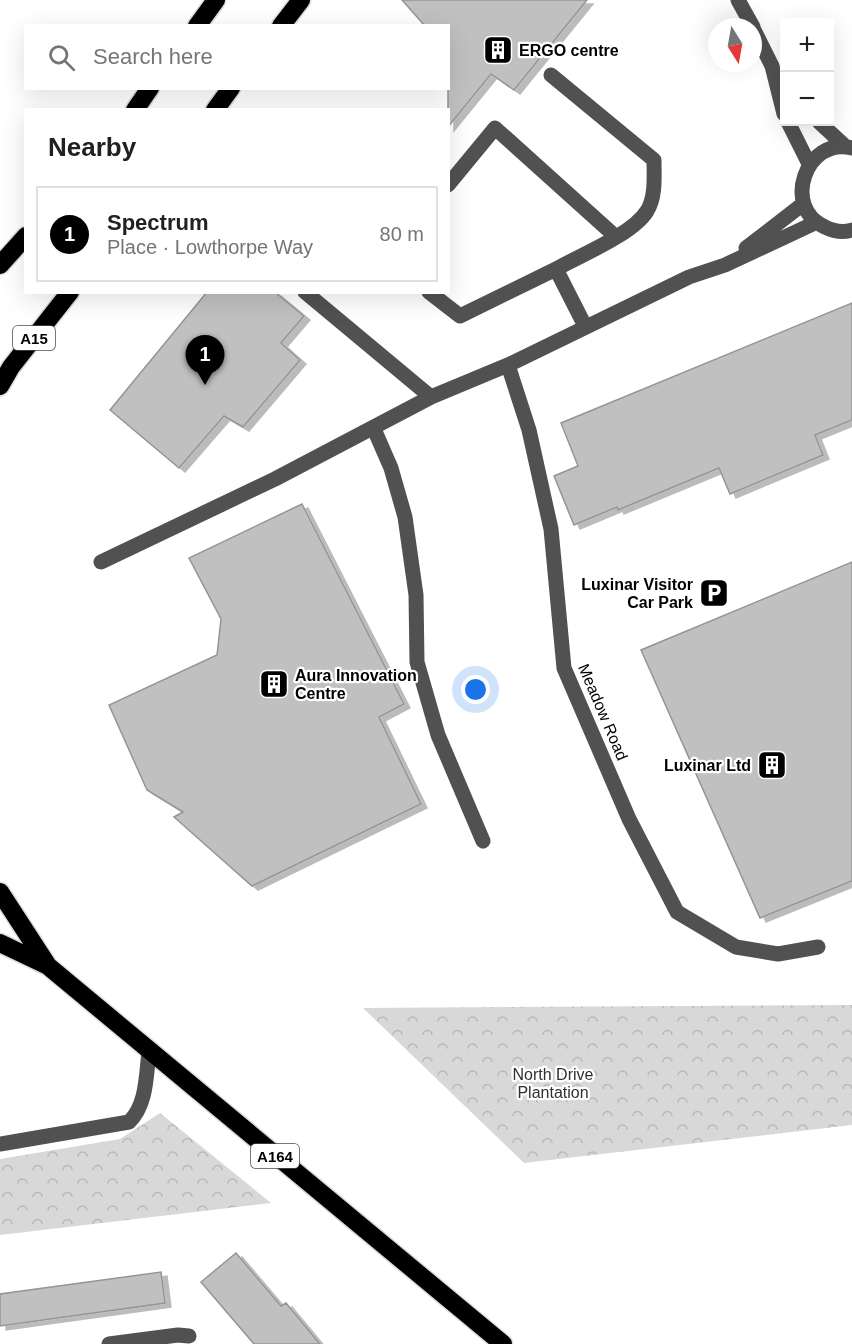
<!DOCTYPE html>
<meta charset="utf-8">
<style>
:root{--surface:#fff;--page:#f6f6f6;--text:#202124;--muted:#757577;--line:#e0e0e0;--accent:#000}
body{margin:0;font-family:Helvetica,sans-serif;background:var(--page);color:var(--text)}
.controls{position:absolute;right:18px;top:18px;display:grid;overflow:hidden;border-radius:0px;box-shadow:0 6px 24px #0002}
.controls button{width:54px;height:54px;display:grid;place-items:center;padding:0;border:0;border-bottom:2px solid var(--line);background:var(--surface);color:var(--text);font:30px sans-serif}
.compass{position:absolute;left:708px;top:18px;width:54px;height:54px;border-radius:50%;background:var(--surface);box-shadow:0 6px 24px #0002;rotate:169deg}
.you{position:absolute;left:476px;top:690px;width:21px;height:21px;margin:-15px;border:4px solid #fff;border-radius:50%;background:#1a73e8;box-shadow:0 0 0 9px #1a73e833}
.badge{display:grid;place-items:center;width:39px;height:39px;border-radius:50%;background:var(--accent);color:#fff;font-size:20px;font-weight:700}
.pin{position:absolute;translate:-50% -50px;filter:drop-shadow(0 2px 3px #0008)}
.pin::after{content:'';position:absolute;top:32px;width:21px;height:18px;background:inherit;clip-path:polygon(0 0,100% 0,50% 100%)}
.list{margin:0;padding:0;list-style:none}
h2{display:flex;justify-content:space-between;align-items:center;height:78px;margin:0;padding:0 24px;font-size:26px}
h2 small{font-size:20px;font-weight:400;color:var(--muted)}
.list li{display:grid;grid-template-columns:39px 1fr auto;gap:18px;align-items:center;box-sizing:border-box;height:96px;margin:0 12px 12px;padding:0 12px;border:2px solid var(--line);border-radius:0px}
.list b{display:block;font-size:22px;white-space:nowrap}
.list p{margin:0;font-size:20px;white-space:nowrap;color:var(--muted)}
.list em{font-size:20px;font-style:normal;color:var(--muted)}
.icon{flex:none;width:33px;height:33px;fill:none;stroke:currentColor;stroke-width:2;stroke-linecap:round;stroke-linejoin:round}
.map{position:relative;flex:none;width:852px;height:1344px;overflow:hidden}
.search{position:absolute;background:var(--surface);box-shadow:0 6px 24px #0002;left:24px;top:24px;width:426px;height:66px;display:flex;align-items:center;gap:15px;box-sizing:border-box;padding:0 21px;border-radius:0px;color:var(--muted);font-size:22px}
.panel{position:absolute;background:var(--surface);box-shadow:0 6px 24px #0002;left:24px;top:108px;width:426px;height:186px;border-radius:0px}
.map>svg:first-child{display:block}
.forest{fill:url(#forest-crowns)}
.building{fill:#c0c0c0;stroke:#959595;stroke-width:1.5;filter:url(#shadow)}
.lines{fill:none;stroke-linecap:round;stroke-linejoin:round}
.highway-casing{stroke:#dbdbdb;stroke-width:21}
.minor{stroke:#515151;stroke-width:15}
.highway{stroke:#000;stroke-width:18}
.labels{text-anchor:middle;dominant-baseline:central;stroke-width:4.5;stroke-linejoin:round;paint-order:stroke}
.shield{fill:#fff;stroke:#4c4c4c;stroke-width:1.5}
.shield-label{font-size:15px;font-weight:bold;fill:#000}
.poi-label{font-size:16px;font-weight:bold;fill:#000;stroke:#fff;text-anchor:start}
.street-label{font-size:16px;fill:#000;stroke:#fff}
.park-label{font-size:16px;fill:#2f2f2f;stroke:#fff}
</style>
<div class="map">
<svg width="852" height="1344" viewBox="0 0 852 1344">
<defs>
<pattern id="forest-crowns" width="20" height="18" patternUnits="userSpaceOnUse" patternTransform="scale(1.5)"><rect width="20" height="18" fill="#d8d8d8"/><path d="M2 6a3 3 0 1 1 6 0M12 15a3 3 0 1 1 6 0" fill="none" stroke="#b8b8b8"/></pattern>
<filter id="shadow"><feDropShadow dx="6" dy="4" stdDeviation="0" flood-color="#0004"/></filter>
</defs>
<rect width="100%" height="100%" fill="#fff"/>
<!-- forest -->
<path class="forest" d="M 852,1005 L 852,1125 L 524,1163 L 363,1008 Z
M 160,1113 L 271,1203 L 0,1235 L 0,1159 L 120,1139 Z"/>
<!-- building -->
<path class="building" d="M 402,0 L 587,0 L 514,90 L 491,74 L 448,127 L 448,26 L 425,26 Z
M 207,292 L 275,292 L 304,316 L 281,343 L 300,360 L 243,427 L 224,416 L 179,468 L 110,410 Z
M 852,303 L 852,420 L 815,435 L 823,455 L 730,494 L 719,468 L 618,510 L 617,507 L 574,525 L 554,476 L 578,466 L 561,423 Z
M 302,504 L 404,704 L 379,717 L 421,804 L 252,886 L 174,817 L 183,812 L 147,790 L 109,705 L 217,655 L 221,619 L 189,558 Z
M 852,562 L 852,881 L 760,918 L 641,650 Z
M 236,1253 L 281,1306 L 286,1303 L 320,1344 L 254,1344 L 201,1282 Z
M 161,1272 L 165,1303 L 0,1326 L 0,1294 Z"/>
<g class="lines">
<!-- highway casing -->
<g class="highway-casing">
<path id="highway" d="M 197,26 L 216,0
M 281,26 L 301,0
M 135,110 L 150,88
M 215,110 L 231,88
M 0,265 L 26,236
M 0,386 L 11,367 L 70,292
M 0,892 L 48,966
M 0,943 L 48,966 L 503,1344"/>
</g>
<!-- minor -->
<path class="minor" d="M 738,0 L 753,27
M 753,28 L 772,66 L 784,114
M 551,75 L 654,160 C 654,176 656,197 647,211 C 633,234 581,255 556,269 L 585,326
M 788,122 L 809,164
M 819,122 L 846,147
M 852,148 C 806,136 781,208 825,227 C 833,231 843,233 852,230
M 448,185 L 495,128 L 615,236
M 746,248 L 803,204
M 305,292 L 431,397
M 429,292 L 460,316 L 556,269
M 508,365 L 529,430 L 551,529 L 564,668 L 629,819 L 677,912 L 736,947 L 778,954 L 818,947
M 374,429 L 391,468 L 405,517 L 416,595 L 417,662 L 438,735 L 483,841
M 101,562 L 275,479 L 431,397 L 508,365 L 689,277 L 725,265 L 817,222
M 0,1144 L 129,1122 C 147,1105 146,1075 149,1052
M 109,1344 L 178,1335 L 189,1336"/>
<!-- highway -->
<use href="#highway" class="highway"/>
</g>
<!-- icons -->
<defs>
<g id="building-square" transform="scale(1.5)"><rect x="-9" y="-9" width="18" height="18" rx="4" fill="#000" stroke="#fff"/><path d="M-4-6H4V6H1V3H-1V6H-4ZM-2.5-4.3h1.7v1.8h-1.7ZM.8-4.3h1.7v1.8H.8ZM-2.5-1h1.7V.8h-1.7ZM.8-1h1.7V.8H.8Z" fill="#fff"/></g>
<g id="parking-square" transform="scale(1.5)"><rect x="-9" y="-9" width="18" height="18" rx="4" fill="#000" stroke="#fff"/><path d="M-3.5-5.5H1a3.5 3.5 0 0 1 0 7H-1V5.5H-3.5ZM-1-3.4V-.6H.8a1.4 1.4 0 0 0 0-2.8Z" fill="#fff"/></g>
</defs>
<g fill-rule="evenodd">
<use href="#building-square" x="498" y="50"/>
<use href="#parking-square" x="714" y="593"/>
<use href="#building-square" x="274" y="684"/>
<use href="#building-square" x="772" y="765"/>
</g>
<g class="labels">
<!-- shield labels -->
<g class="shield">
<rect x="13" y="326" width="42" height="24" rx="4.5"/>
<rect x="251" y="1144" width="48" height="24" rx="4.5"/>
</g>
<g class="shield-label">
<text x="34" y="338">A15</text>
<text x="275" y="1156">A164</text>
</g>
<!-- poi labels -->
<g class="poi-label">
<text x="519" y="50">ERGO centre</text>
<text x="693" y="584" text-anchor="end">Luxinar Visitor<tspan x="693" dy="18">Car Park</tspan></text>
<text x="295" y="675">Aura Innovation<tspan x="295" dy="18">Centre</tspan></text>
<text x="751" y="765" text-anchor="end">Luxinar Ltd</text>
</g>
<!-- street labels -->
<g class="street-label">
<text transform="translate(603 712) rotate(67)">Meadow Road</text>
</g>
<!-- park labels -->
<g class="park-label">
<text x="553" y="1074">North Drive<tspan x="553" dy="18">Plantation</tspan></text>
</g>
</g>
</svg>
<div class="controls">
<button>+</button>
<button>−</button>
</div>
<svg class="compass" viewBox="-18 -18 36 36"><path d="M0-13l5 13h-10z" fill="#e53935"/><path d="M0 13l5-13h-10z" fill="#757577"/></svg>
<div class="you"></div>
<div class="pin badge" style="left:205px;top:385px">1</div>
<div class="search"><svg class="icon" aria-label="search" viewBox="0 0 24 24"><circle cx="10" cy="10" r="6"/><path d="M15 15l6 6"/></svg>Search here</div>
<section class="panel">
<h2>Nearby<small></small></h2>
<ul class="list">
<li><span class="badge">1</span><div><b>Spectrum</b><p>Place · Lowthorpe Way</p></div><em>80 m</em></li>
</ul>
</section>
</div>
